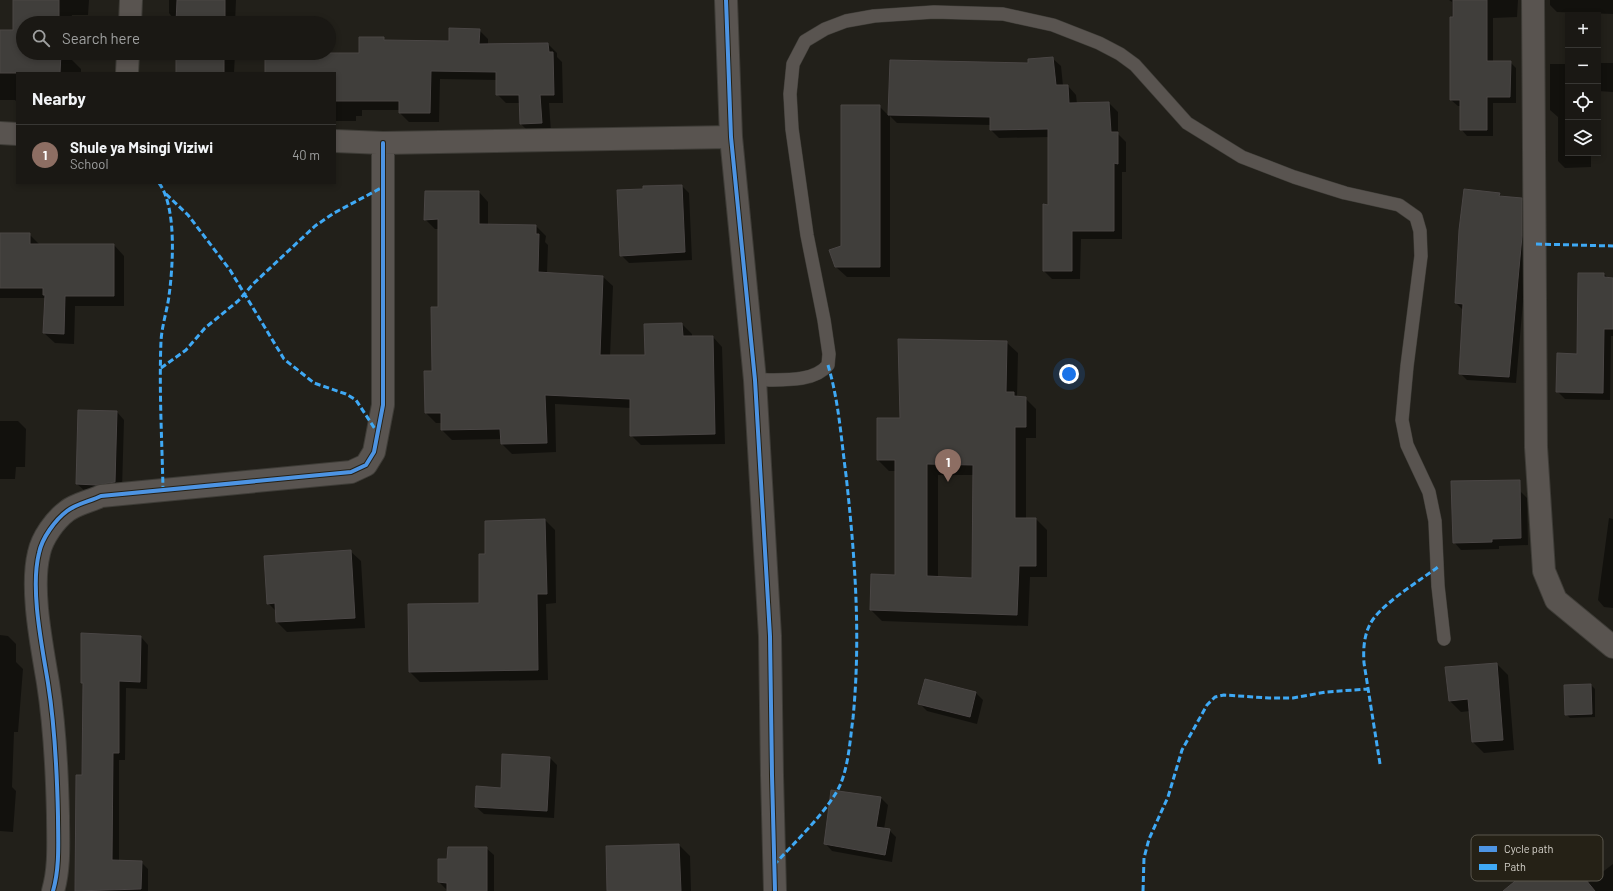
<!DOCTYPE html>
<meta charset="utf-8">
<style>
:root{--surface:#1a1814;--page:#272522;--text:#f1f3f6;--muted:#9fa0a0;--line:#383734;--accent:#7c3aed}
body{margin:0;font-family:Barlow,sans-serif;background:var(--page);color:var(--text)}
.controls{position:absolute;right:12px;top:12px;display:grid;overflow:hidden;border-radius:0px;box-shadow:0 2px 6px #0003}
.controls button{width:36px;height:36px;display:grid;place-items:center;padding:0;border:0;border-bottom:1px solid var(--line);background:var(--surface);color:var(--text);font:20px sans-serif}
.you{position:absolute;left:1069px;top:374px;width:14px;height:14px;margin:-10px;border:3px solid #fff;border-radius:50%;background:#1a73e8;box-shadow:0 0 0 6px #1a73e833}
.badge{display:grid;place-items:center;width:26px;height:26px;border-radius:50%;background:var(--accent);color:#fff;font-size:13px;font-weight:700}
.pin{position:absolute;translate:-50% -33px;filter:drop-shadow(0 1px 2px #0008)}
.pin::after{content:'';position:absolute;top:21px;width:14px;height:12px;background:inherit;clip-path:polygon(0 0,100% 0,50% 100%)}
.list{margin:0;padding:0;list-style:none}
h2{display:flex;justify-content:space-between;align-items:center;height:52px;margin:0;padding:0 16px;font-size:17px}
h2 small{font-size:13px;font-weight:400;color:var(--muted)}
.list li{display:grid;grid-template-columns:26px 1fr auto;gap:12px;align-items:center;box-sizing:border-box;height:60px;padding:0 16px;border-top:1px solid var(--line)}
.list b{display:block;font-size:15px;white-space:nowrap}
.list p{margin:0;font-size:13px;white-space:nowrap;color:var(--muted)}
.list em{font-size:13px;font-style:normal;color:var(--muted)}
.icon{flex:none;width:22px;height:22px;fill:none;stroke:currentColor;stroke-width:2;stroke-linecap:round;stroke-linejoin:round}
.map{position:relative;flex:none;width:1613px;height:891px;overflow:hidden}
.search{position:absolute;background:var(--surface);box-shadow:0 2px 6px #0003;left:16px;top:16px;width:320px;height:44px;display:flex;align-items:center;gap:10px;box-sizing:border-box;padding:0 14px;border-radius:22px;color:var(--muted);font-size:15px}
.panel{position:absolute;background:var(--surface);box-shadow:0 2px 6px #0003;left:16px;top:72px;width:320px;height:112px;border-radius:0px}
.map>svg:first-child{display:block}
.shadow{fill:#0007;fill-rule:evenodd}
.building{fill:#403e3b;stroke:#4a4645;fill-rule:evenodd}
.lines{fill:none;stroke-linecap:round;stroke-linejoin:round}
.service-casing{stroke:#3e3c37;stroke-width:14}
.minor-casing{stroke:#3e3c37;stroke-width:24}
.service{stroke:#595450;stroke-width:13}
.minor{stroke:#595450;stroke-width:22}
.quiet{stroke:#3fa9f5;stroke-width:3;stroke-dasharray:6 3;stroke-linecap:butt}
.cycleway-casing{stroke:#252116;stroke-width:6}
.cycleway{stroke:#4d94e3;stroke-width:4}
.key{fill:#252116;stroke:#5a564c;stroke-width:1}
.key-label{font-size:11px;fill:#d5d2cb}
</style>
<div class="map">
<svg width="1613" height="891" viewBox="0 0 1613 891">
<rect width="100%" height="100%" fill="#22201a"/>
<!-- shadow -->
<path class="shadow" d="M 14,0 L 89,0 L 88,15 L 72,15 L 71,23 L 23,23 L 23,53 L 71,53 L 71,59 L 81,69 L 81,73 L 17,73 L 17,102 L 15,100 L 0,100 L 0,31 L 14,31 Z
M 169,0 L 236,0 L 235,23 L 177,23 L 169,13 Z
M 1449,0 L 1518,0 L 1517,17 L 1493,18 L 1493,62 L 1510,62 L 1516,68 L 1516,103 L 1493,103 L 1493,136 L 1467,136 L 1461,129 L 1461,106 L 1458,106 L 1451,100 L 1452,2 Z
M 1550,0 L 1613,0 L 1613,14 L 1557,12 L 1550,5 Z
M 479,30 L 488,39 L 488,45 L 548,44 L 557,53 L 557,57 L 562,62 L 563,103 L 549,103 L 551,132 L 530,133 L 521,124 L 520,103 L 506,103 L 497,94 L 497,80 L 440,79 L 439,122 L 409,122 L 400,113 L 400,110 L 362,110 L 362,116 L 356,116 L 356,121 L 335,121 L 335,73 L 266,73 L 266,53 L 360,54 L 383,38 L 386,41 L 450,42 Z
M 177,53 L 235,53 L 234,73 L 177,73 Z
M 1052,58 L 1061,66 L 1063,86 L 1068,86 L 1076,95 L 1077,104 L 1109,103 L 1118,112 L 1118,134 L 1126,142 L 1126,172 L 1122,172 L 1122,239 L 1081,239 L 1080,279 L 1052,279 L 1044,271 L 1049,206 L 1049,137 L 999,138 L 991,130 L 991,125 L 897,123 L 890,116 L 890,277 L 847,277 L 836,267 L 879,106 L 889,116 L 890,61 L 1029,64 Z
M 1598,63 L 1613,63 L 1613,92 L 1598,91 Z
M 1550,64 L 1568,64 L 1568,153 L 1591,153 L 1591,167 L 1565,168 L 1558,161 L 1558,117 L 1550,110 Z
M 682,186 L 689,193 L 692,260 L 629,263 L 621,255 Z
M 479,192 L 488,202 L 488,225 L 536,226 L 546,236 L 545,242 L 548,245 L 547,273 L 603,277 L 613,286 L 610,356 L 646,356 L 682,324 L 692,334 L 692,337 L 713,337 L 722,347 L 725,444 L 641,445 L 631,435 L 631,408 L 555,404 L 556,452 L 512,454 L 502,444 L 502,439 L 452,440 L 442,430 L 442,423 L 436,423 L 426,413 L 433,372 L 439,308 L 439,229 L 435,229 L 425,219 Z
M 1499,194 L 1503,198 L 1521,199 L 1528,206 L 1528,243 L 1516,383 L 1467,380 L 1460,373 L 1463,310 L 1456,303 Z
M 0,234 L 29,234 L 40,245 L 114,245 L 124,256 L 124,306 L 75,306 L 74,344 L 55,343 L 44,333 L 46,298 L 0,298 Z
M 1604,274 L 1608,278 L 1613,279 L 1613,336 L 1611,336 L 1610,400 L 1565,399 L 1557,391 L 1578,355 Z
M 1006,342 L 1018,353 L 1017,397 L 1025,398 L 1036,409 L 1036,438 L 1026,438 L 1026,519 L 1036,519 L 1047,530 L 1047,577 L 1030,577 L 1028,626 L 882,621 L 871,610 L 872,575 L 896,576 L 896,471 L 889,471 L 878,460 L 878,419 L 901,419 ZM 938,475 L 974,475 L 973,579 L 938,578 Z
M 117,412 L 124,420 L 122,489 L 85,491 L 77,484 Z
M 0,421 L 18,421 L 26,429 L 25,467 L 16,467 L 15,479 L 0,479 Z
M 1520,491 L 1527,498 L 1528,545 L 1499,546 L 1499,549 L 1461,550 L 1454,542 Z
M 1609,518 L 1613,519 L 1613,608 L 1604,607 L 1598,600 Z
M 545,520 L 555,530 L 556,603 L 546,604 L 548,680 L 420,682 L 410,672 L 480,604 L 486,555 Z
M 350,551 L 361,561 L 365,628 L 287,632 L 277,622 L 277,612 L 268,603 Z
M 0,635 L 8,636 L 16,644 L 16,662 L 23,669 L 18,732 L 14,732 L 12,787 L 16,791 L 13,832 L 0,831 Z
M 141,637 L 148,645 L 147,689 L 126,688 L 125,760 L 119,760 L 119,862 L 141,862 L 148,869 L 148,891 L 76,891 L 77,776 L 83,776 L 84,684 L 82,682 Z
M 1497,664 L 1508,675 L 1514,750 L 1484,753 L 1473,742 L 1470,711 L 1461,712 L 1450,701 Z
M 925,680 L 976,693 L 983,700 L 977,724 L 927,711 L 919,703 Z
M 1591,685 L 1595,689 L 1595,717 L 1570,718 L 1566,714 Z
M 550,758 L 557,765 L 554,818 L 484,814 L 476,807 Z
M 881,798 L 888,805 L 884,829 L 889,830 L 896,837 L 892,862 L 832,851 L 825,843 Z
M 679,845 L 690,856 L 691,891 L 608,891 Z
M 1558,847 L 1588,883 L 1613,864 L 1613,891 L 1504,891 Z
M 486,848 L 494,855 L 494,891 L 448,891 L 439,882 L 448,860 Z"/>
<!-- building -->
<path class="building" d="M 13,0 L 59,0 L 59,23 L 23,23 L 23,53 L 61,53 L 60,73 L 0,73 L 0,30 L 13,30 Z
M 177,0 L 225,0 L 225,23 L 176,23 Z
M 1453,0 L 1487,0 L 1487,61 L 1511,61 L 1510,97 L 1487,97 L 1487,130 L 1460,130 L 1460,100 L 1450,100 L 1450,17 L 1453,17 Z
M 449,28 L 480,29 L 479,44 L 548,43 L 549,52 L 553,52 L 554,95 L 540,95 L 542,123 L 520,124 L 519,95 L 496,95 L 496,72 L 431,71 L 430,113 L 399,113 L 399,101 L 335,101 L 335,73 L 265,73 L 265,53 L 359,53 L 359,37 L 384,37 L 384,40 L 449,41 Z
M 176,53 L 224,53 L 224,73 L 176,73 Z
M 1053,57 L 1056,85 L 1068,85 L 1069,103 L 1109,102 L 1111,132 L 1118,132 L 1118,164 L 1114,163 L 1114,231 L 1072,231 L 1072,271 L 1043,271 L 1043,204 L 1048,205 L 1048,129 L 990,130 L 990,117 L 888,115 L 890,60 L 1028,63 L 1028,59 Z
M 841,105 L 880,105 L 880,267 L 835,267 L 829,250 L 841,246 Z
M 682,185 L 685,252 L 620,256 L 617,190 L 643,189 L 643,186 Z
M 1464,189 L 1500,193 L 1499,196 L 1522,198 L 1522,236 L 1509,377 L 1459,374 L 1463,304 L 1455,303 L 1459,230 Z
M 425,191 L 479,191 L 479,224 L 536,225 L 536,234 L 539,234 L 538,272 L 603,276 L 600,355 L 645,355 L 644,324 L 682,323 L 683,336 L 713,336 L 715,434 L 630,436 L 630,399 L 545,395 L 547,443 L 501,444 L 500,429 L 441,430 L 441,413 L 425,413 L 424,371 L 432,371 L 431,307 L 438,307 L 438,219 L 424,220 Z
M 0,233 L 30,233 L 30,244 L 114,244 L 114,296 L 65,296 L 64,334 L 43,333 L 45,295 L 43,295 L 43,288 L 0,288 Z
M 1578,273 L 1604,273 L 1604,277 L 1613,278 L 1613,329 L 1604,329 L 1603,393 L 1556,392 L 1557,353 L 1577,354 Z
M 898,339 L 1007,341 L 1006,392 L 1014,392 L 1014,396 L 1026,397 L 1026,427 L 1015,427 L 1015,518 L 1036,518 L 1036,566 L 1019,566 L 1017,615 L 870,610 L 871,574 L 895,575 L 895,460 L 877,460 L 877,418 L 900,418 ZM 927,464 L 973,465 L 972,578 L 927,576 Z
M 78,410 L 117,411 L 115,482 L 96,485 L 76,484 Z
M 1520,480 L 1521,538 L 1492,539 L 1492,542 L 1453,543 L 1451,481 Z
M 545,519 L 547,594 L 537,594 L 538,670 L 409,672 L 408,604 L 479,603 L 479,554 L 485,554 L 485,521 Z
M 351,550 L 355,618 L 276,622 L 275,603 L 267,604 L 264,556 Z
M 81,633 L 141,636 L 140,682 L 119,681 L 119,753 L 113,753 L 112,860 L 142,861 L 141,889 L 75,891 L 76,775 L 82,775 L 83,683 L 81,683 Z
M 1497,663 L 1503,740 L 1472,742 L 1468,699 L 1449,701 L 1445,667 Z
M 925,679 L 976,692 L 970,717 L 918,704 Z
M 1591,684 L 1592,714 L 1565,715 L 1564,685 Z
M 502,754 L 550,757 L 547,811 L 475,807 L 476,786 L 501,788 Z
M 831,790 L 881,797 L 876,827 L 890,829 L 885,855 L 824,844 Z
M 679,844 L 681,891 L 607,891 L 606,846 Z
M 1558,846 L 1595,891 L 1503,891 Z
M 448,847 L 487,847 L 487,891 L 447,891 L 447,883 L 438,882 L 438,859 L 447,859 Z"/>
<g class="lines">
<!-- service casing -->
<g class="service-casing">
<path id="service" d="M 755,380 C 777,379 813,384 828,365 L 829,354 L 824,320 L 807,235 L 792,129 L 790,94 L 793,64 L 805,41 L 825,29 L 846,21 L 874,16 L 934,12 L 1003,14 L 1053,25 L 1099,43 L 1120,54 L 1135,65 L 1187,123 L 1242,157 L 1294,177 L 1345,193 L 1399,205 L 1416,217 L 1420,231 L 1421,256 L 1407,366 L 1402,420 L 1407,445 L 1429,492 L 1435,521 L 1438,586 L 1444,639"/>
</g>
<!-- minor casing -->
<g class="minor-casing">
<path id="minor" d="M 726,0 L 731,137 L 755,380 L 770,636 L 772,775 L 775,891
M 1533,0 L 1536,447 L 1544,571 L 1556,600 L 1613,647
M 130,23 L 131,0
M 127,73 L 128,53
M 0,133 L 17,134
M 335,141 L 383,143 L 731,137
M 53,891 C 60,867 58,841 58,816 C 57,771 55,727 48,683 C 42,646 30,589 39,553 C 42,538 55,520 67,511 C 76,504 91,501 101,496 L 351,472 L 366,465 L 374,452 L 383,405 L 383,143"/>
</g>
<!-- service -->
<use href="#service" class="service"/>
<!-- minor -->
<use href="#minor" class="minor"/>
<!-- quiet -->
<path class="quiet" d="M 159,183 C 177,207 173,266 169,296 C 167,311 162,325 161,341 C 159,390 162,440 163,489
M 166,194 L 188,215 L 230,270 L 284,359 L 314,383 L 346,394 L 356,400 L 377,432
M 1536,244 L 1613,246
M 161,368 L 186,350 L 205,328 L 238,301 L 253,284 L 315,226 L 334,213 L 383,187
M 1380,764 L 1364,663 C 1363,648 1364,631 1374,618 C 1388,600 1419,581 1438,567
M 774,865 C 793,844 831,808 841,783 C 849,762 850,740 853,718 C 861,637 855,556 846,475 C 841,438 839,402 828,365
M 1143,891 L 1144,858 L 1149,839 L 1168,797 L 1182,750 L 1207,705 L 1215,697 L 1224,695 L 1269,698 L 1293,698 L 1326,692 L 1368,689"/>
<!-- cycleway casing -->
<g class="cycleway-casing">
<path id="cycleway" d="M 726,0 L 731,137 L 755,380 L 770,636 L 772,775 L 775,891
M 53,891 C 60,867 58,841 58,816 C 57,771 55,727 48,683 C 42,646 30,589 39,553 C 42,538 55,520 67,511 C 76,504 91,501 101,496 L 351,472 L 366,465 L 374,452 L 383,405 L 383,143"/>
</g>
<!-- cycleway -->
<use href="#cycleway" class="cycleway"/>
</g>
<!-- legend -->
<rect x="1471" y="835" width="132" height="46" rx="6" class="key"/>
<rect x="1479" y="846" width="18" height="6" fill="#4d94e3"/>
<rect x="1479" y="864" width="18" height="6" fill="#3fa9f5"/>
<g class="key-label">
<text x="1504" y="853">Cycle path</text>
<text x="1504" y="871">Path</text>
</g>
</svg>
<div class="controls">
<button>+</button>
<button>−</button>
<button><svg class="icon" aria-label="locate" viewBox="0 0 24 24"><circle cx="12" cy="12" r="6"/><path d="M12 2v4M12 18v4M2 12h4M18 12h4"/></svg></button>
<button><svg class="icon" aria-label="layers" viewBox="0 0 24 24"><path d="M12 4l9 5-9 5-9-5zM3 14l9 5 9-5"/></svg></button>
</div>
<div class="you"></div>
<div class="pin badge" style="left:948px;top:482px;background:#8d6e63">1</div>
<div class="search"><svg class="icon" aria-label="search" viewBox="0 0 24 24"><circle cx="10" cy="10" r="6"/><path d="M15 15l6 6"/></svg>Search here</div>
<section class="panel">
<h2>Nearby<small></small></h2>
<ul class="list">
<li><span class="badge" style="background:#8d6e63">1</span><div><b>Shule ya Msingi Viziwi</b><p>School</p></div><em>40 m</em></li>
</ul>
</section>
</div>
